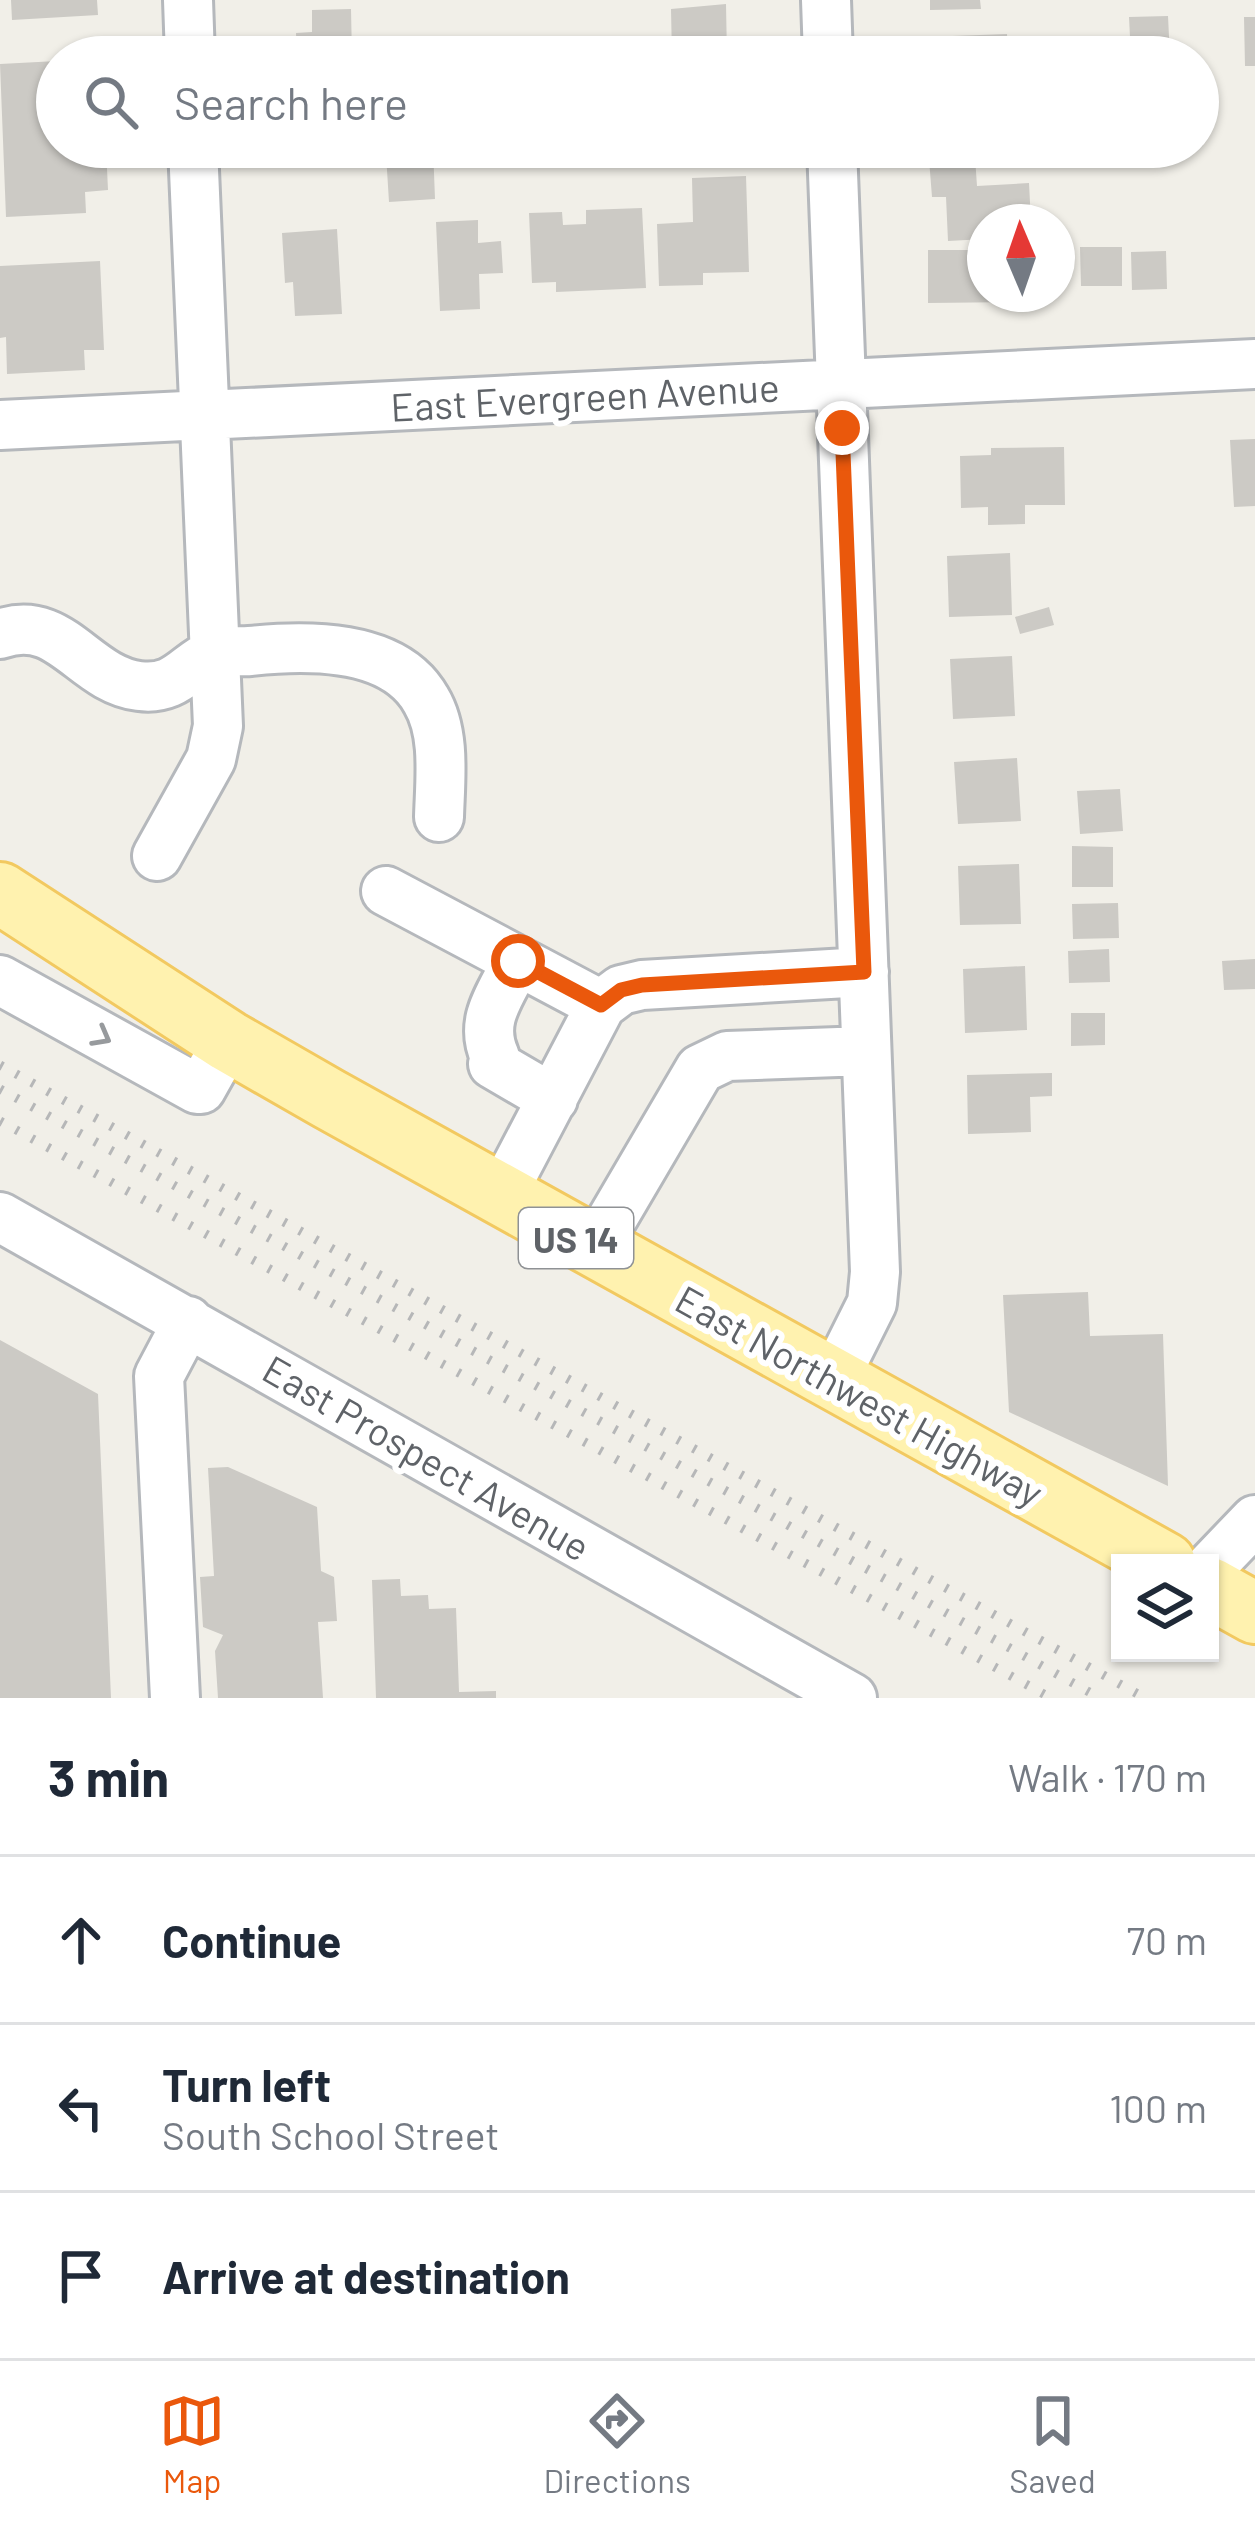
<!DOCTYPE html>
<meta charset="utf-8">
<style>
:root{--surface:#fff;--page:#f2f2f3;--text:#1f2937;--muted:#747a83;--line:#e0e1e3;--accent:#ea580c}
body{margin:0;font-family:Barlow,sans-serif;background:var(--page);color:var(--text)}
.controls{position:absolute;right:36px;bottom:36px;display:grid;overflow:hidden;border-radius:0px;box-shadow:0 3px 9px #0004}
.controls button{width:108px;height:108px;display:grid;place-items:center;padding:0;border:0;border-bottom:3px solid var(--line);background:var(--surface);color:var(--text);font:60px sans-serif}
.compass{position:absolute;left:967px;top:204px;width:108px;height:108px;border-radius:50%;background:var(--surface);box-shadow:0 3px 9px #0004;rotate:358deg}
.stop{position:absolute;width:36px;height:36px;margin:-27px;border:9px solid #ea580c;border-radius:50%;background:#fff}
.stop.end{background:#ea580c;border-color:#fff;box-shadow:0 3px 12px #0008}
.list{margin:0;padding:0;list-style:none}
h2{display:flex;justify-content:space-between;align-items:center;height:156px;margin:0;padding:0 48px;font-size:51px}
h2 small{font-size:39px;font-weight:400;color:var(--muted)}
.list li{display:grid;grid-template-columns:78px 1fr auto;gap:36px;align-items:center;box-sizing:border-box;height:168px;padding:0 48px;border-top:3px solid var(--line)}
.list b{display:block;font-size:45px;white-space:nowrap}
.list p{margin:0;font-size:39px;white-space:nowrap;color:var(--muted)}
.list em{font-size:39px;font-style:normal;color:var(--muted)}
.icon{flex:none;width:66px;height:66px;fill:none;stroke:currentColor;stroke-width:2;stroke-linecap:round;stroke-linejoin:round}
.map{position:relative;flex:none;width:1255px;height:1698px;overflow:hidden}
.search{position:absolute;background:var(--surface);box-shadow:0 3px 9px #0004;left:36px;right:36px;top:36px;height:132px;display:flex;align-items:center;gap:30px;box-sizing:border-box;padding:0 42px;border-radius:66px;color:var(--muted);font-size:45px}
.sheet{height:660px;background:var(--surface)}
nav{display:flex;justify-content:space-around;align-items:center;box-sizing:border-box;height:168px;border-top:3px solid var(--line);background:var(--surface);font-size:33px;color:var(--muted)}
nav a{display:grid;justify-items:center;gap:6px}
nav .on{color:var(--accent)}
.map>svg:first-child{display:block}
.building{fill:#cccac5}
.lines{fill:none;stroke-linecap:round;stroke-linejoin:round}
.minor-casing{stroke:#b5b8bc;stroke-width:54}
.major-casing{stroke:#f2c960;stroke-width:66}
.minor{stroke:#fff;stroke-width:48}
.major{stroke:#fff2af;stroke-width:60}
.rail{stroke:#b6b7b8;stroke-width:9;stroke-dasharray:3 15;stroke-linecap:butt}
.oneway{stroke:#979a9d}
.route{stroke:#ea580c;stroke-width:15}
.labels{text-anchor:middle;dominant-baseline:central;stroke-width:12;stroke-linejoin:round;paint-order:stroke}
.shield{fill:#fff;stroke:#8f9295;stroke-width:3}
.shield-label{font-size:36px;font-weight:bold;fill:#5f6368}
.street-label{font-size:39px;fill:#5f6368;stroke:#fff}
</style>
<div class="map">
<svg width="1255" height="1698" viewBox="0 0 1255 1698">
<rect width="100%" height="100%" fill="#f1efe8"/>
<!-- building -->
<path class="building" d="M 11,0 L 97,0 L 98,15 L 12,20 Z
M 930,0 L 980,0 L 981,9 L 930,10 Z
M 726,4 L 727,57 L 672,57 L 671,9 Z
M 351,9 L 352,57 L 297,57 L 296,33 L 312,32 L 312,10 Z
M 1168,16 L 1170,57 L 1131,57 L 1129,17 Z
M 1244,17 L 1255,17 L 1255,66 L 1245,66 Z
M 1007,34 L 1008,57 L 925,57 L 925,37 Z
M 57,61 L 57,147 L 106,147 L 108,190 L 85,192 L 86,213 L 6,217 L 0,64 Z
M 1198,106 L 1202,106 L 1203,146 L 1198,147 Z
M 319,147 L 364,147 L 364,155 L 320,156 Z
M 371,147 L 433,147 L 435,199 L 389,202 L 386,154 L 371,155 Z
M 975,157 L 977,186 L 1029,183 L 1031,222 L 985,222 L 985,239 L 948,241 L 946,197 L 932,197 L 929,159 Z
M 746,176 L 749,272 L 703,273 L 703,285 L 659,286 L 657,224 L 693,222 L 692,178 Z
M 642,208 L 646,288 L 556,292 L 556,282 L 532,283 L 529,213 L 562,212 L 563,225 L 586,224 L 586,210 Z
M 478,220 L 478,243 L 501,241 L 503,273 L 479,274 L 480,309 L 440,311 L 436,222 Z
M 337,229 L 342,314 L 295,316 L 293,282 L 285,283 L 282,233 Z
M 1080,247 L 1122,247 L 1122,286 L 1081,286 Z
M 928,250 L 985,250 L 985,294 L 1030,294 L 1030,302 L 928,303 Z
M 1166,251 L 1167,289 L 1132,290 L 1131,252 Z
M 100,261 L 104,350 L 84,350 L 85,370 L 7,374 L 6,337 L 0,338 L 0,266 Z
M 1255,439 L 1255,506 L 1234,507 L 1230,440 Z
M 1064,447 L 1065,505 L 1025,505 L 1025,524 L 988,525 L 988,507 L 961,508 L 960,456 L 991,455 L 991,448 Z
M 1010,553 L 1012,615 L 949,617 L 947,556 Z
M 1049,607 L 1054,625 L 1020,634 L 1015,617 Z
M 1012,656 L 1015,716 L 953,719 L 950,659 Z
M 1017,758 L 1021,821 L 958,824 L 954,762 Z
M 1120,789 L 1123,831 L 1080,834 L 1077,791 Z
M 1072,846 L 1113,847 L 1113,887 L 1072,887 Z
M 1019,864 L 1021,924 L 960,925 L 958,866 Z
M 1118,903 L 1119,938 L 1073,939 L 1072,904 Z
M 1109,949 L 1110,982 L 1069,983 L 1068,951 Z
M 1255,959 L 1255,989 L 1224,990 L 1222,961 Z
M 1025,966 L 1027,1030 L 965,1033 L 963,969 Z
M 1071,1013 L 1105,1013 L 1105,1045 L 1071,1046 Z
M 1052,1073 L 1052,1096 L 1030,1097 L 1031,1132 L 968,1134 L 967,1075 Z
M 1088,1292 L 1090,1336 L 1163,1334 L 1168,1486 L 1009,1412 L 1003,1295 Z
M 0,1340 L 98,1394 L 111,1698 L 0,1698 Z
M 228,1467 L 317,1507 L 321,1571 L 334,1577 L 337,1621 L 318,1622 L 323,1698 L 218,1698 L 215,1651 L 223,1635 L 203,1627 L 200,1577 L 214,1576 L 208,1468 Z
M 400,1579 L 401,1596 L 428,1595 L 429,1609 L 456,1608 L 459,1692 L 496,1691 L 496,1698 L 376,1698 L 372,1580 Z"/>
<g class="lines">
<!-- minor casing -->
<g class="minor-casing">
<path id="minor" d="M 188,0 L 190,57
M 826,0 L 828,57
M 832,147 L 875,1272 L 872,1303 L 833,1381
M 0,425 L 1255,364
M 0,634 C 61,612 83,679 139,686 C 177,691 187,665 213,654 C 223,650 239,652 250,651 C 306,645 394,643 426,700 C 446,733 440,780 439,817
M 157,856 L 211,759 L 218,726 L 193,147
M 386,891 L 601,1005
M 517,961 C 501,995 478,1020 495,1057 L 493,1064 L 553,1099
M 0,980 L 197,1089 L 201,1089 L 228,1041
M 501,1196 L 601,1005 L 621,990 L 642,985 L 864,972
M 0,1217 L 852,1698
M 595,1248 L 700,1069 L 727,1056 L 866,1051
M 1210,1567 L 1255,1520
M 175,1698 L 159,1376 L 188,1321"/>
</g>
<!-- major casing -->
<g class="major-casing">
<path id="major" d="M 0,893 L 228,1041 L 329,1099 L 1165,1563
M 1210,1588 L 1255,1613"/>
</g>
<!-- minor -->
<use href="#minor" class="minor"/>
<!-- major -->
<use href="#major" class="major"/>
<!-- rail -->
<path class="rail" d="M 0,1065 L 1145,1698
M 0,1089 L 1100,1698
M 0,1121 L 1051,1698"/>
</g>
<!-- one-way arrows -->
<defs><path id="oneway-chevron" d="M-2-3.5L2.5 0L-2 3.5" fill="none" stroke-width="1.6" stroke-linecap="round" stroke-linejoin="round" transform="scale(3)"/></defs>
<use class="oneway" href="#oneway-chevron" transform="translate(102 1037) rotate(29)"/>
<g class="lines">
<!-- route -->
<path class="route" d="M 518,961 L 601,1005 L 621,990 L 642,985 L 864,972 L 842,428"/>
</g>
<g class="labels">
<!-- shield labels -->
<rect class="shield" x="519" y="1208" width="114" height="60" rx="9"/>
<g class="shield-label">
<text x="576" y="1238">US 14</text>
</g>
<!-- street labels -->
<g class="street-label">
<text transform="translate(585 396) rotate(-3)">East Evergreen Avenue</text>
<text transform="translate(860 1395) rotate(29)">East Northwest Highway</text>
<text transform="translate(427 1457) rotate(30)">East Prospect Avenue</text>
</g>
</g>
</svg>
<div class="controls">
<button><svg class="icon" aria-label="layers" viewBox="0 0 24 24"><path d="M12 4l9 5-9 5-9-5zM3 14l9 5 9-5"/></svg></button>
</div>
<svg class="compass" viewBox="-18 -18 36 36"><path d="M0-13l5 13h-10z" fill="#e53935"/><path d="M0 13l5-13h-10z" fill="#747a83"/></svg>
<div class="stop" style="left:518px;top:961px"></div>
<div class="stop end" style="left:842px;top:428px"></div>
<div class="search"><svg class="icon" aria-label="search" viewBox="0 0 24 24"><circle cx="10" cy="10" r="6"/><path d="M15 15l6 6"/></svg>Search here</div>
</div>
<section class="sheet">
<h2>3 min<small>Walk · 170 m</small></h2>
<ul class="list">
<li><svg class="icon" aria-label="ahead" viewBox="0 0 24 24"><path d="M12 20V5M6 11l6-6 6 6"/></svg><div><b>Continue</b></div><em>70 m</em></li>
<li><svg class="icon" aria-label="left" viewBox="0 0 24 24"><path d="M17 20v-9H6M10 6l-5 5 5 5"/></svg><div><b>Turn left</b><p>South School Street</p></div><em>100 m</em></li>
<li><svg class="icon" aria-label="arrive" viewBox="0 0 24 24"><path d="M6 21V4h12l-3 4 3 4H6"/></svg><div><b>Arrive at destination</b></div></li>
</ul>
</section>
<nav>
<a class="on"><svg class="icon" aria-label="map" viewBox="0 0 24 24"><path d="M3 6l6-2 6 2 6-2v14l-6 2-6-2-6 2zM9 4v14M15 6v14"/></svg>Map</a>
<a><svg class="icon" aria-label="directions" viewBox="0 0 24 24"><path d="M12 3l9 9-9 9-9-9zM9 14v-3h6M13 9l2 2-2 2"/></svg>Directions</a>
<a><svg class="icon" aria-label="saved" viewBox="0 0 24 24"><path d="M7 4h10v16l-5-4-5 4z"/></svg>Saved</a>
</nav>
